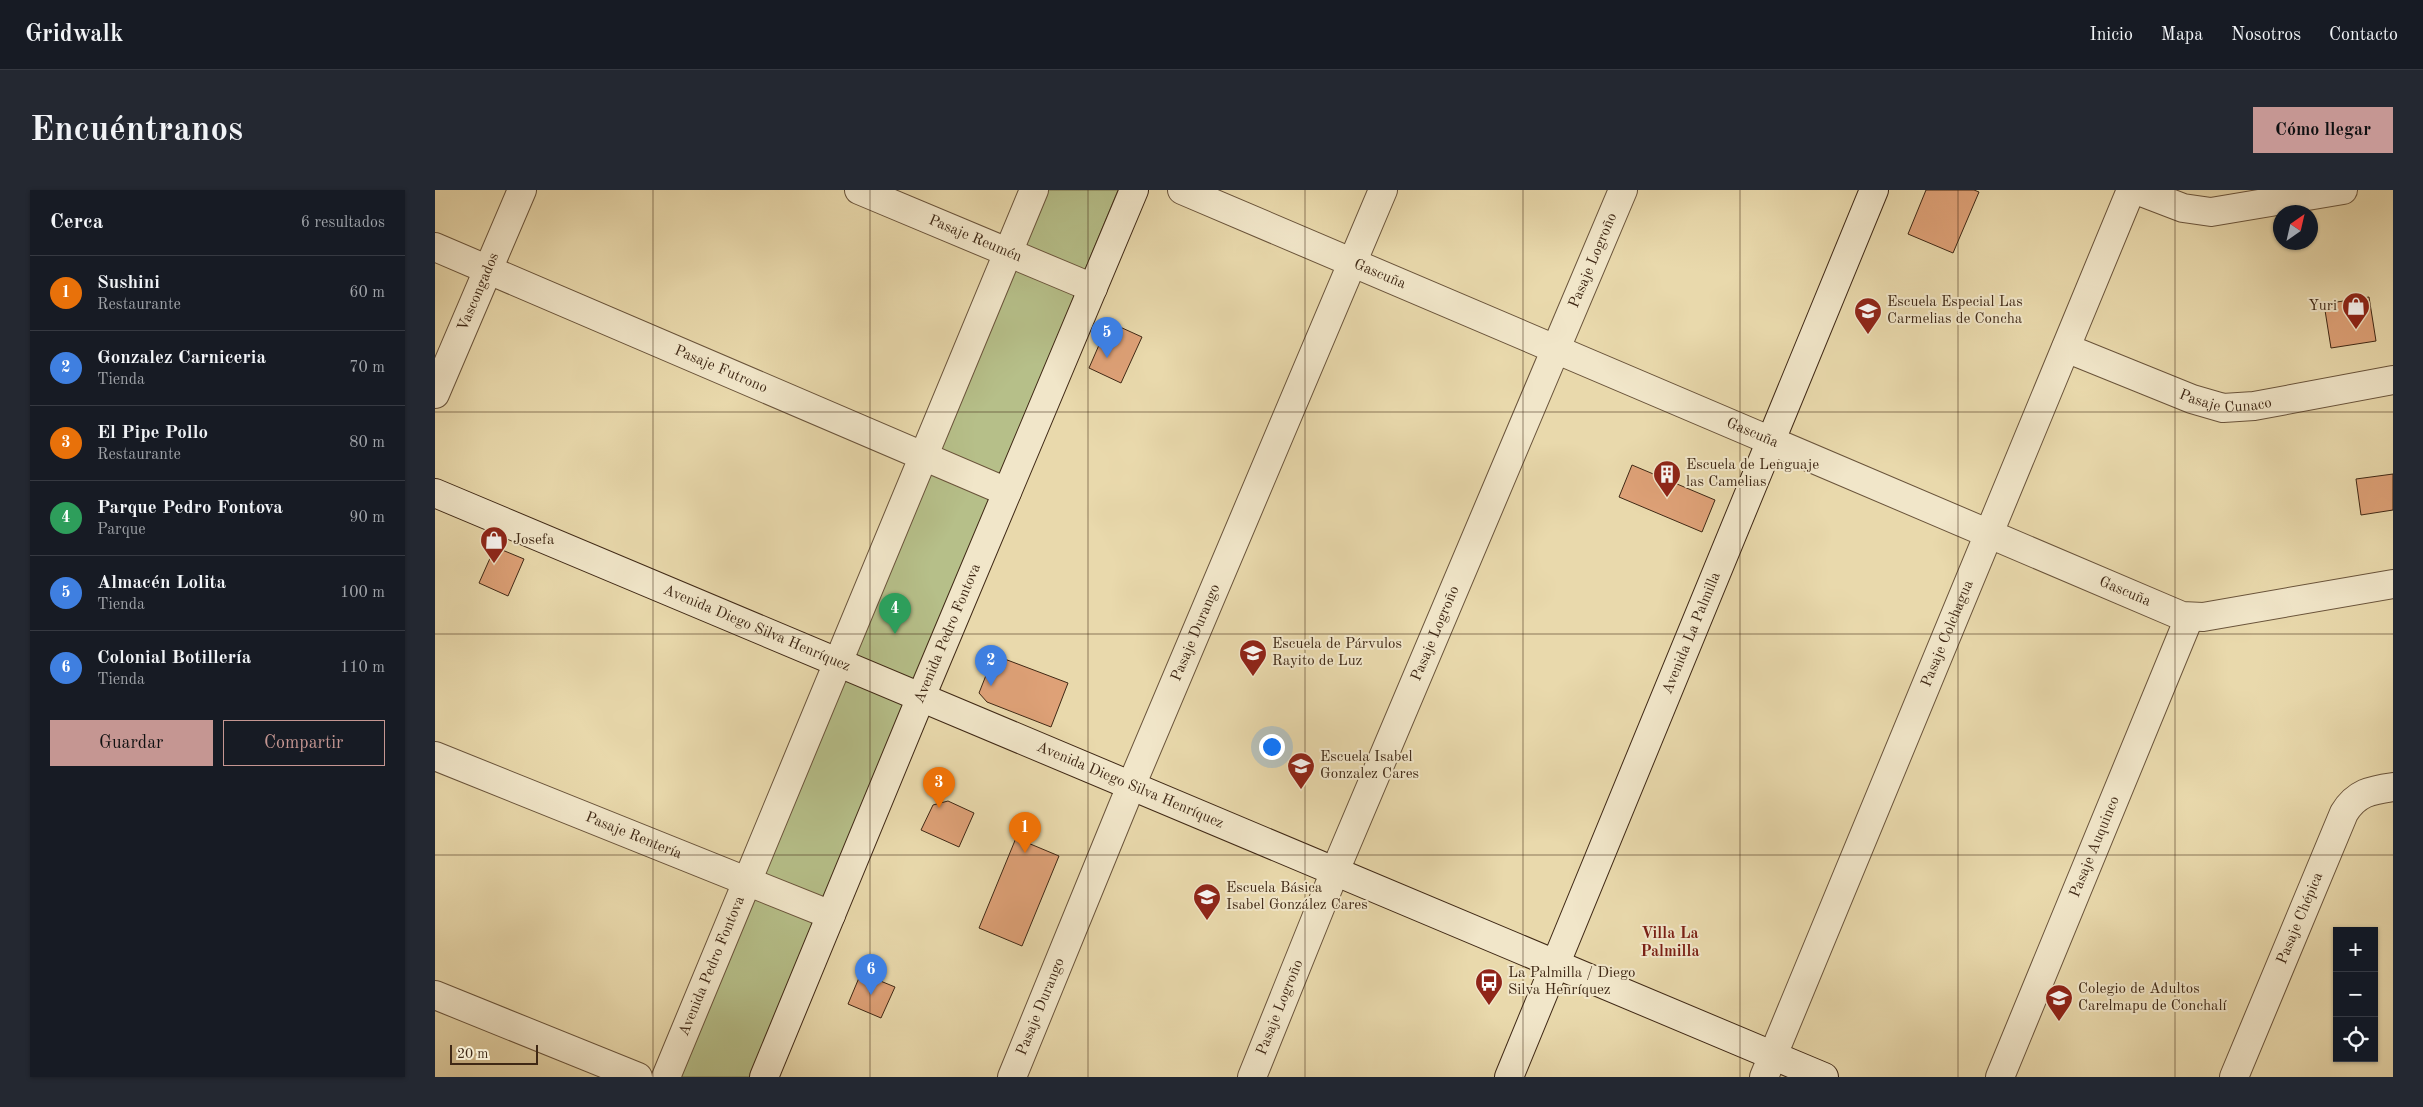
<!DOCTYPE html>
<html lang="es">
<meta charset="utf-8">
<style>
:root{--surface:#171b24;--page:#242831;--text:#f1f3f6;--muted:#9ea1a6;--line:#363941;--accent:#c59692}
body{margin:0;font-family:"Old Standard TT",serif;background:var(--page);color:var(--text)}
.controls{position:absolute;right:15px;bottom:15px;display:grid;overflow:hidden;border-radius:0px;box-shadow:0 1px 4px #0004}
.controls button{width:45px;height:45px;display:grid;place-items:center;padding:0;border:0;border-bottom:1px solid var(--line);background:var(--surface);color:var(--text);font:25px sans-serif}
.compass{position:absolute;left:1838px;top:15px;width:45px;height:45px;border-radius:50%;background:var(--surface);box-shadow:0 1px 4px #0004;rotate:34deg}
.scale{position:absolute;left:15px;bottom:12px;width:88px;box-sizing:border-box;padding-left:5px;border:2px solid #3f2815;border-top:0;font-size:14px;line-height:18px;white-space:nowrap;color:#3f2815;-webkit-text-stroke:4px #f1e6c9;paint-order:stroke}
.you{position:absolute;left:836px;top:556px;width:18px;height:18px;margin:-12px;border:4px solid #fff;border-radius:50%;background:#1a73e8;box-shadow:0 0 0 8px #1a73e833}
.badge{display:grid;place-items:center;width:32px;height:32px;border-radius:50%;background:var(--accent);color:#fff;font-size:16px;font-weight:700}
.pin{position:absolute;translate:-50% -41px;filter:drop-shadow(0 1px 2px #0008)}
.pin::after{content:'';position:absolute;top:26px;width:18px;height:15px;background:inherit;clip-path:polygon(0 0,100% 0,50% 100%)}
.list{margin:0;padding:0;list-style:none}
h2{display:flex;justify-content:space-between;align-items:center;height:65px;margin:0;padding:0 20px;font-size:21px}
h2 small{font-size:16px;font-weight:400;color:var(--muted)}
.list li{display:grid;grid-template-columns:32px 1fr auto;gap:15px;align-items:center;box-sizing:border-box;height:75px;padding:0 20px;border-top:1px solid var(--line)}
.list b{display:block;font-size:19px;white-space:nowrap}
.list p{margin:0;font-size:16px;white-space:nowrap;color:var(--muted)}
.list em{font-size:16px;font-style:normal;color:var(--muted)}
.actions{display:flex;gap:10px;padding:15px 20px}
.actions a{flex:1;padding:11px 0;border:1px solid var(--accent);border-radius:0px;text-align:center;font-size:18px;color:var(--accent)}
.actions .main{background:var(--accent);color:#111}
.icon{flex:none;width:28px;height:28px;fill:none;stroke:currentColor;stroke-width:2;stroke-linecap:round;stroke-linejoin:round}
.map{position:relative;flex:none;width:1958px;height:887px;overflow:hidden;border-radius:0px}
header{display:flex;align-items:center;gap:30px;box-sizing:border-box;height:70px;padding:0 25px;background:var(--surface);border-bottom:1px solid var(--line)}
header strong{font-size:24px}
nav{display:flex;gap:28px;margin-inline-start:auto;font-size:18px}
.intro{display:flex;align-items:center;justify-content:space-between;box-sizing:border-box;height:120px;padding:0 30px}
h1{margin:0;font-size:35px}
.button{padding:12px 22px;border-radius:0px;background:var(--accent);color:#111;font-size:18px;font-weight:700}
main{display:flex;gap:30px;padding:0 30px}
aside{flex:1;background:var(--surface);border-radius:0px;box-shadow:0 1px 4px #0004}
.map>svg:first-child{display:block}
.green{fill:#b6bf89;stroke:#7a744f}
.building{fill:#dea177;stroke:#3f2815}
.lines{fill:none;stroke-linecap:round;stroke-linejoin:round}
.street-casing{stroke:#6a543b;stroke-width:30}
.secondary-casing{stroke:#3f2815;stroke-width:30}
.street{stroke:#f1e6c9;stroke-width:28}
.secondary{stroke:#f1e6c9;stroke-width:28}
.grid{fill:none;stroke:#3f2815;stroke-width:1;stroke-opacity:0.55}
.labels{text-anchor:middle;dominant-baseline:central;stroke-width:4;stroke-linejoin:round;paint-order:stroke}
.street-label{font-size:15px;fill:#3f2815;stroke:#f1e6c9}
.poi-label{font-size:15px;fill:#3f2815;stroke:#f1e6c9;text-anchor:start}
.neighbourhood-label{font-size:16px;font-weight:bold;fill:#7a1f14;stroke:#f1e6c9}
</style>
<header>
<strong>Gridwalk</strong>
<nav><a>Inicio</a><a>Mapa</a><a>Nosotros</a><a>Contacto</a></nav>
</header>
<div class="intro"><h1>Encuéntranos</h1><a class="button">Cómo llegar</a></div>
<main>
<aside>
<h2>Cerca<small>6 resultados</small></h2>
<ul class="list">
<li><span class="badge" style="background:#e8710a">1</span><div><b>Sushini</b><p>Restaurante</p></div><em>60 m</em></li>
<li><span class="badge" style="background:#3f7fe0">2</span><div><b>Gonzalez Carniceria</b><p>Tienda</p></div><em>70 m</em></li>
<li><span class="badge" style="background:#e8710a">3</span><div><b>El Pipe Pollo</b><p>Restaurante</p></div><em>80 m</em></li>
<li><span class="badge" style="background:#2e9e5b">4</span><div><b>Parque Pedro Fontova</b><p>Parque</p></div><em>90 m</em></li>
<li><span class="badge" style="background:#3f7fe0">5</span><div><b>Almacén Lolita</b><p>Tienda</p></div><em>100 m</em></li>
<li><span class="badge" style="background:#3f7fe0">6</span><div><b>Colonial Botillería</b><p>Tienda</p></div><em>110 m</em></li>
</ul>
<div class="actions"><a class="main">Guardar</a><a>Compartir</a></div>
</aside>
<div class="map">
<svg width="1958" height="887" viewBox="0 0 1958 887">
<rect width="100%" height="100%" fill="#e9d9ac"/>
<filter id="stains"><feTurbulence type="fractalNoise" baseFrequency=".004" numOctaves="4"/><feColorMatrix values="0 0 0 0 .2 0 0 0 0 .09 0 0 0 0 .02 0 0 0 .5 -.17"/></filter>
<radialGradient id="worn" r=".72"><stop offset=".6" stop-color="#630" stop-opacity="0"/><stop offset="1" stop-color="#630" stop-opacity=".3"/></radialGradient>
<!-- green -->
<path class="green" d="M 605,0 L 683,0 L 316,887 L 236,887 Z"/>
<!-- building -->
<path class="building" d="M 1491,0 L 1539,0 L 1544,2 L 1518,63 L 1473,44 Z
M 1934,107 L 1941,151 L 1896,158 L 1889,114 Z
M 674,132 L 707,147 L 686,193 L 654,178 Z
M 1197,275 L 1280,310 L 1267,342 L 1184,307 Z
M 1958,284 L 1958,320 L 1926,325 L 1921,289 Z
M 60,357 L 89,369 L 73,406 L 44,393 Z
M 559,465 L 633,493 L 616,537 L 552,512 L 544,503 Z
M 513,611 L 539,623 L 524,657 L 486,640 L 498,615 Z
M 581,648 L 624,666 L 587,756 L 544,738 Z
M 426,783 L 460,797 L 446,828 L 413,814 Z"/>
<g class="lines">
<!-- street casing -->
<g class="street-casing">
<g id="street">
<path id="s1" d="M 424,0 L 658,98"/>
<path id="s2" d="M 747,0 L 1747,426 L 1768,427 L 1958,394"/>
<path d="M 1701,0 L 1748,18 L 1776,22 L 1908,0"/>
<path id="s3" d="M 0,57 L 572,302"/>
<path id="s4" d="M 1631,158 L 1757,209 L 1788,218 L 1819,216 L 1958,190"/>
<path id="s5" d="M 0,204 L 87,0"/>
<path id="s6" d="M 0,566 L 396,725"/>
<path d="M 0,805 L 203,887"/>
<path id="s7" d="M 231,887 L 599,0"/>
<path id="s8" d="M 577,887 L 696,596 L 948,0"/>
<path id="s9" d="M 817,887 L 900,681 L 1188,0"/>
<path id="s10" d="M 1329,887 L 1696,0"/>
<path id="s11" d="M 1565,887 L 1754,428"/>
<path id="s12" d="M 1799,887 L 1909,623 C 1921,603 1936,600 1958,597"/>
</g>
</g>
<!-- secondary casing -->
<g class="secondary-casing">
<g id="secondary">
<path id="s13" d="M 0,303 L 1389,887"/>
<path id="s14" d="M 329,887 L 486,507 L 699,0"/>
<path id="s15" d="M 1074,887 L 1439,0"/>
</g>
</g>
<!-- street -->
<use href="#street" class="street"/>
<!-- secondary -->
<use href="#secondary" class="secondary"/>
</g>
<!-- grid -->
<path class="grid" d="M 218,0 L 218,887M 435,0 L 435,887M 653,0 L 653,887M 870,0 L 870,887M 1088,0 L 1088,887M 1305,0 L 1305,887M 1523,0 L 1523,887M 1740,0 L 1740,887M 0,222 L 1958,222M 0,444 L 1958,444M 0,665 L 1958,665"/>
<!-- icons -->
<defs>
<g id="shop-pin" transform="scale(1.4375)"><path d="M0 17L-7.5 6A9.5 9.5 0 1 1 7.5 6Z" fill="#8f2418" stroke="#f1e6c9"/><path d="M-5-2.5h2.3a2.7 3.5 0 0 1 5.4 0H5L5.5 6h-11ZM-1.5-2.5h3a1.5 2.3 0 0 0-3 0Z" fill="#fff"/></g>
<g id="school-pin" transform="scale(1.4375)"><path d="M0 17L-7.5 6A9.5 9.5 0 1 1 7.5 6Z" fill="#8f2418" stroke="#f1e6c9"/><path d="M0-5L7-2L0 1L-7-2ZM-4 1L0 2.5L4 1V4Q0 6-4 4Z" fill="#fff"/></g>
<g id="building-pin" transform="scale(1.4375)"><path d="M0 17L-7.5 6A9.5 9.5 0 1 1 7.5 6Z" fill="#8f2418" stroke="#f1e6c9"/><path d="M-4-6H4V6H1V3H-1V6H-4ZM-2.5-4.3h1.7v1.8h-1.7ZM.8-4.3h1.7v1.8H.8ZM-2.5-1h1.7V.8h-1.7ZM.8-1h1.7V.8H.8Z" fill="#fff"/></g>
<g id="bus-pin" transform="scale(1.4375)"><path d="M0 17L-7.5 6A9.5 9.5 0 1 1 7.5 6Z" fill="#8f2418" stroke="#f1e6c9"/><path d="M-5-6H5V4H4V6H2V4H-2V6H-4V4H-5ZM-3.5-4V0h7V-4ZM-3.5 1.2v1.5H-2V1.2ZM2 1.2v1.5H3.5V1.2Z" fill="#fff"/></g>
</defs>
<g fill-rule="evenodd">
<use href="#shop-pin" x="1921" y="116"/>
<use href="#school-pin" x="1433" y="121"/>
<use href="#building-pin" x="1232" y="284"/>
<use href="#shop-pin" x="59" y="350"/>
<use href="#school-pin" x="818" y="463"/>
<use href="#school-pin" x="866" y="576"/>
<use href="#school-pin" x="772" y="707"/>
<use href="#bus-pin" x="1054" y="792"/>
<use href="#school-pin" x="1624" y="808"/>
</g>
<g class="labels">
<!-- street labels -->
<g class="street-label">
<text stroke="none"><textPath href="#s1" startOffset="126">Pasaje Reumén</textPath></text>
<text stroke="none"><textPath href="#s9" startOffset="885">Pasaje Logroño</textPath></text>
<text stroke="none"><textPath href="#s2" startOffset="215">Gascuña</textPath></text>
<text stroke="none"><textPath href="#s5" startOffset="111">Vascongados</textPath></text>
<text stroke="none"><textPath href="#s3" startOffset="311">Pasaje Futrono</textPath></text>
<text stroke="none"><textPath href="#s4" startOffset="170">Pasaje Cunaco</textPath></text>
<text stroke="none"><textPath href="#s2" startOffset="620">Gascuña</textPath></text>
<text stroke="none"><textPath href="#s2" startOffset="1025">Gascuña</textPath></text>
<text stroke="none"><textPath href="#s13" startOffset="349">Avenida Diego Silva Henríquez</textPath></text>
<text stroke="none"><textPath href="#s14" startOffset="480">Avenida Pedro Fontova</textPath></text>
<text stroke="none"><textPath href="#s8" startOffset="481">Pasaje Durango</textPath></text>
<text stroke="none"><textPath href="#s9" startOffset="480">Pasaje Logroño</textPath></text>
<text stroke="none"><textPath href="#s15" startOffset="480">Avenida La Palmilla</textPath></text>
<text stroke="none"><textPath href="#s10" startOffset="480">Pasaje Colchagua</textPath></text>
<text stroke="none"><textPath href="#s13" startOffset="754">Avenida Diego Silva Henríquez</textPath></text>
<text stroke="none"><textPath href="#s6" startOffset="214">Pasaje Rentería</textPath></text>
<text stroke="none"><textPath href="#s11" startOffset="249">Pasaje Auquinco</textPath></text>
<text stroke="none"><textPath href="#s12" startOffset="172">Pasaje Chépica</textPath></text>
<text stroke="none"><textPath href="#s7" startOffset="120">Avenida Pedro Fontova</textPath></text>
<text stroke="none"><textPath href="#s8" startOffset="76">Pasaje Durango</textPath></text>
<text stroke="none"><textPath href="#s9" startOffset="75">Pasaje Logroño</textPath></text>
</g>
<!-- poi labels -->
<g class="poi-label">
<text x="1452" y="112">Escuela Especial Las<tspan x="1452" dy="17">Carmelias de Concha</tspan></text>
<text x="1902" y="116" text-anchor="end">Yuri</text>
<text x="1251" y="275">Escuela de Lenguaje<tspan x="1251" dy="17">las Camelias</tspan></text>
<text x="78" y="350">Josefa</text>
<text x="837" y="454">Escuela de Párvulos<tspan x="837" dy="17">Rayito de Luz</tspan></text>
<text x="885" y="567">Escuela Isabel<tspan x="885" dy="17">Gonzalez Cares</tspan></text>
<text x="791" y="698">Escuela Básica<tspan x="791" dy="17">Isabel González Cares</tspan></text>
<text x="1073" y="783">La Palmilla / Diego<tspan x="1073" dy="17">Silva Henríquez</tspan></text>
<text x="1643" y="799">Colegio de Adultos<tspan x="1643" dy="17">Carelmapu de Conchalí</tspan></text>
</g>
<!-- neighbourhood labels -->
<g class="neighbourhood-label">
<text x="1235" y="744">Villa La<tspan x="1235" dy="18">Palmilla</tspan></text>
</g>
</g>
<rect width="100%" height="100%" filter="url(#stains)"/>
<rect width="100%" height="100%" fill="url(#worn)"/>
</svg>
<div class="controls">
<button>+</button>
<button>−</button>
<button><svg class="icon" aria-label="locate" viewBox="0 0 24 24"><circle cx="12" cy="12" r="6"/><path d="M12 2v4M12 18v4M2 12h4M18 12h4"/></svg></button>
</div>
<svg class="compass" viewBox="-18 -18 36 36"><path d="M0-13l5 13h-10z" fill="#e53935"/><path d="M0 13l5-13h-10z" fill="#9ea1a6"/></svg>
<div class="scale">20 m</div>
<div class="you"></div>
<div class="pin badge" style="left:590px;top:663px;background:#e8710a">1</div>
<div class="pin badge" style="left:556px;top:496px;background:#3f7fe0">2</div>
<div class="pin badge" style="left:504px;top:618px;background:#e8710a">3</div>
<div class="pin badge" style="left:460px;top:444px;background:#2e9e5b">4</div>
<div class="pin badge" style="left:672px;top:168px;background:#3f7fe0">5</div>
<div class="pin badge" style="left:436px;top:805px;background:#3f7fe0">6</div>
</div>
</main>
